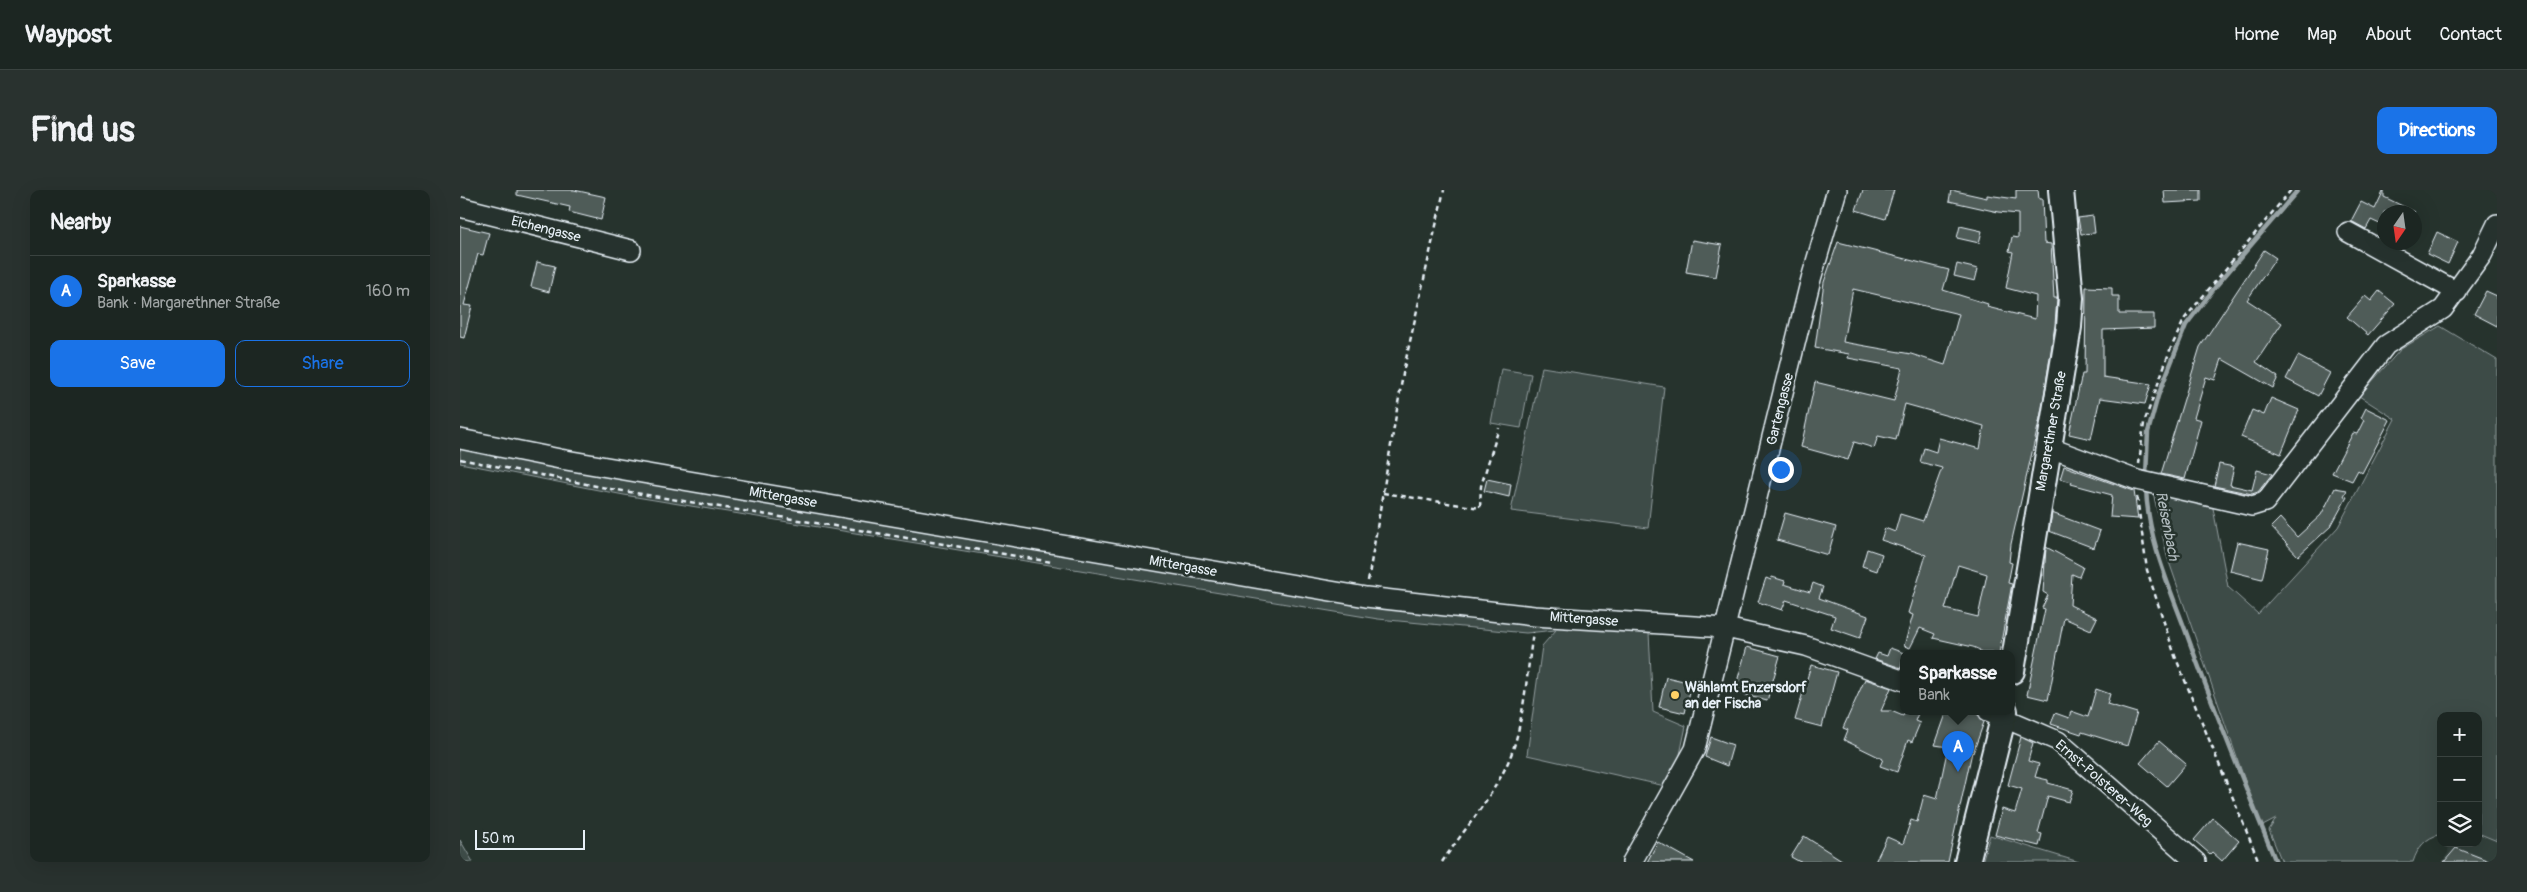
<!DOCTYPE html>
<meta charset="utf-8">
<style>
:root{--surface:#1c2622;--page:#29322f;--text:#f1f3f6;--muted:#a0a5a5;--line:#3a4340;--accent:#1a73e8}
body{margin:0;font-family:Pangolin,sans-serif;background:var(--page);color:var(--text)}
.controls{position:absolute;right:15px;bottom:15px;display:grid;overflow:hidden;border-radius:10px;box-shadow:0 5px 20px #0002}
.controls button{width:45px;height:45px;display:grid;place-items:center;padding:0;border:0;border-bottom:1px solid var(--line);background:var(--surface);color:var(--text);font:25px sans-serif}
.compass{position:absolute;left:1917px;top:15px;width:45px;height:45px;border-radius:50%;background:var(--surface);box-shadow:0 5px 20px #0002;rotate:193deg}
.scale{position:absolute;left:15px;bottom:12px;width:110px;box-sizing:border-box;padding-left:5px;border:2px solid #e8f1f8;border-top:0;font-size:14px;line-height:18px;white-space:nowrap;color:#e8f1f8;-webkit-text-stroke:4px #26332d;paint-order:stroke}
.you{position:absolute;left:1320px;top:279px;width:18px;height:18px;margin:-12px;border:4px solid #fff;border-radius:50%;background:#1a73e8;box-shadow:0 0 0 8px #1a73e833}
.badge{display:grid;place-items:center;width:32px;height:32px;border-radius:50%;background:var(--accent);color:#fff;font-size:16px;font-weight:700}
.pin{position:absolute;translate:-50% -41px;filter:drop-shadow(0 1px 2px #0008)}
.pin::after{content:'';position:absolute;top:26px;width:18px;height:15px;background:inherit;clip-path:polygon(0 0,100% 0,50% 100%)}
.popup{position:absolute;left:1440px;top:460px;width:115px;height:65px;box-sizing:border-box;display:grid;place-content:center;border-radius:10px;background:var(--surface);filter:drop-shadow(0 1px 4px #0005);font-size:16px;white-space:nowrap;color:var(--muted)}
.popup b{font-size:19px;color:var(--text)}
.popup::after{content:'';position:absolute;left:50%;top:100%;margin-left:-10px;border:10px solid transparent;border-top-color:var(--surface)}
.list{margin:0;padding:0;list-style:none}
h2{display:flex;justify-content:space-between;align-items:center;height:65px;margin:0;padding:0 20px;font-size:21px}
h2 small{font-size:16px;font-weight:400;color:var(--muted)}
.list li{display:grid;grid-template-columns:32px 1fr auto;gap:15px;align-items:center;box-sizing:border-box;height:70px;padding:0 20px;border-top:1px solid var(--line)}
.list b{display:block;font-size:19px;white-space:nowrap}
.list p{margin:0;font-size:16px;white-space:nowrap;color:var(--muted)}
.list em{font-size:16px;font-style:normal;color:var(--muted)}
.actions{display:flex;gap:10px;padding:15px 20px}
.actions a{flex:1;padding:11px 0;border:1px solid var(--accent);border-radius:10px;text-align:center;font-size:18px;color:var(--accent)}
.actions .main{background:var(--accent);color:#fff}
.icon{flex:none;width:28px;height:28px;fill:none;stroke:currentColor;stroke-width:2;stroke-linecap:round;stroke-linejoin:round}
.map{position:relative;flex:none;width:2037px;height:672px;overflow:hidden;border-radius:10px}
header{display:flex;align-items:center;gap:30px;box-sizing:border-box;height:70px;padding:0 25px;background:var(--surface);border-bottom:1px solid var(--line)}
header strong{font-size:24px}
nav{display:flex;gap:28px;margin-inline-start:auto;font-size:18px}
.intro{display:flex;align-items:center;justify-content:space-between;box-sizing:border-box;height:120px;padding:0 30px}
h1{margin:0;font-size:35px}
.button{padding:12px 22px;border-radius:10px;background:var(--accent);color:#fff;font-size:18px;font-weight:700}
main{display:flex;gap:30px;padding:0 30px}
aside{flex:1;background:var(--surface);border-radius:10px;box-shadow:0 5px 20px #0002}
.map>svg:first-child{display:block}
.built{fill:#333f3a}
.green{fill:#3e4b47;stroke:#939ea0}
.lines{fill:none;stroke-linecap:round;stroke-linejoin:round}
.stream{stroke:#98a3a5;stroke-width:4.5}
.building{fill:#505c59;stroke:#e8f1f8;fill-rule:evenodd}
.minor-casing{stroke:#e8f1f8;stroke-width:22}
.major-casing{stroke:#e8f1f8;stroke-width:28}
.path{stroke:#e8f1f8;stroke-width:2.5;stroke-dasharray:5 4;stroke-linecap:butt}
.minor{stroke:#26332d;stroke-width:19}
.major{stroke:#26332d;stroke-width:24}
.poi-dot{fill:#ffd166;stroke:#26332d;stroke-width:2}
.labels{text-anchor:middle;dominant-baseline:central;stroke-width:5;stroke-linejoin:round;paint-order:stroke}
.street-label{font-size:14px;fill:#e8f1f8;stroke:#26332d}
.poi-label{font-size:14px;font-weight:bold;fill:#e8f1f8;stroke:#26332d;text-anchor:start}
.water-label{font-size:15px;font-style:italic;fill:#b3bdc0;stroke:#26332d}
</style>
<header>
<strong>Waypost</strong>
<nav><a>Home</a><a>Map</a><a>About</a><a>Contact</a></nav>
</header>
<div class="intro"><h1>Find us</h1><a class="button">Directions</a></div>
<main>
<aside>
<h2>Nearby<small></small></h2>
<ul class="list">
<li><span class="badge">A</span><div><b>Sparkasse</b><p>Bank · Margarethner Straße</p></div><em>160 m</em></li>
</ul>
<div class="actions"><a class="main">Save</a><a>Share</a></div>
</aside>
<div class="map">
<svg width="2037" height="672" viewBox="0 0 2037 672">
<rect width="100%" height="100%" fill="#26332d"/>
<filter id="ink" filterUnits="userSpaceOnUse"><feTurbulence type="fractalNoise" baseFrequency=".02" numOctaves="2"/><feDisplacementMap in="SourceGraphic" scale="10" xChannelSelector="R" yChannelSelector="G"/><feConvolveMatrix kernelMatrix="1 2 1 2 8 2 1 2 1" color-interpolation-filters="sRGB"/></filter>
<g filter="url(#ink)">
<!-- built -->
<path class="built" d="M 2018,643 L 2037,651 L 2037,672 L 1982,672 L 1988,663 L 1989,653 L 2018,653 Z"/>
<!-- green -->
<path class="green" d="M 1980,136 L 2037,170 L 2037,651 L 2018,643 L 2018,526 L 1981,526 L 1981,644 C 1965,648 1958,657 1953,672 L 1822,672 L 1809,640 L 1816,629 L 1801,637 L 1707,366 L 1693,302 L 1753,318 L 1768,397 L 1798,424 L 1878,337 L 1935,229 L 1899,206 L 1941,159 Z
M 1082,177 L 1204,197 L 1188,338 L 1051,321 Z
M 1041,179 L 1071,184 L 1061,238 L 1031,233 Z
M 0,256 L 270,292 L 893,397 L 1072,416 L 1188,423 L 1193,522 L 1226,536 L 1218,574 L 1205,596 L 1067,565 L 1082,456 L 1096,440 L 1066,443 L 918,429 L 164,305 L 0,273 Z
M 1530,645 L 1619,672 L 1522,672 Z
M 0,650 L 13,672 L 0,672 Z"/>
<g class="lines">
<!-- stream -->
<path class="stream" d="M 1686,286 L 1688,242 L 1698,206 L 1726,135 L 1756,96 L 1838,0
M 1686,297 C 1687,347 1709,396 1726,442 C 1754,520 1785,596 1816,672"/>
</g>
<!-- building -->
<path class="building" d="M 57,0 L 114,0 L 146,7 L 141,30 L 109,22 L 110,17 L 57,5 Z
M 1403,0 L 1434,0 L 1425,29 L 1396,20 Z
M 1491,0 L 1527,8 L 1527,5 L 1556,9 L 1556,0 L 1578,0 L 1579,9 L 1582,9 L 1584,53 L 1591,54 L 1594,108 L 1597,108 L 1595,135 L 1582,219 L 1551,354 L 1549,372 L 1552,373 L 1548,393 L 1552,394 L 1539,463 L 1519,463 L 1520,460 L 1513,457 L 1473,448 L 1475,444 L 1460,438 L 1450,458 L 1444,456 L 1453,425 L 1448,423 L 1466,365 L 1421,350 L 1425,338 L 1435,342 L 1440,324 L 1463,331 L 1482,278 L 1460,272 L 1464,258 L 1476,262 L 1479,248 L 1520,259 L 1524,236 L 1445,214 L 1436,250 L 1418,246 L 1414,258 L 1394,252 L 1388,270 L 1341,257 L 1355,192 L 1434,211 L 1442,178 L 1388,168 L 1389,164 L 1355,158 L 1364,92 L 1378,52 L 1489,80 L 1483,100 L 1528,114 L 1527,117 L 1575,129 L 1576,106 L 1546,98 L 1553,62 L 1549,61 L 1552,47 L 1558,48 L 1558,24 L 1538,22 L 1489,11 ZM 1393,99 L 1499,124 L 1485,175 L 1451,164 L 1383,152 ZM 1498,375 L 1527,384 L 1518,427 L 1485,419 Z
M 1704,0 L 1741,0 L 1741,11 L 1705,13 Z
M 1924,0 L 1924,7 L 1955,22 L 1924,22 L 1924,36 L 1911,30 L 1906,39 L 1891,31 L 1901,12 L 1915,19 Z
M 1633,26 L 1635,43 L 1621,44 L 1618,28 Z
M 0,36 L 29,43 L 23,65 L 18,64 L 4,115 L 12,116 L 4,148 L 0,147 Z
M 1500,36 L 1522,41 L 1519,53 L 1497,48 Z
M 1977,42 L 1998,52 L 1988,74 L 1967,64 Z
M 1232,50 L 1262,55 L 1256,87 L 1226,82 Z
M 1804,60 L 1816,68 L 1787,110 L 1822,133 L 1796,172 L 1818,187 L 1813,198 L 1762,169 L 1755,190 L 1746,187 L 1734,228 L 1741,230 L 1725,289 L 1701,284 L 1740,157 Z
M 77,72 L 95,76 L 89,102 L 71,97 Z
M 1497,74 L 1518,79 L 1515,91 L 1494,86 Z
M 1626,97 L 1652,98 L 1652,106 L 1659,106 L 1659,124 L 1694,124 L 1694,138 L 1643,140 L 1643,187 L 1691,194 L 1685,214 L 1640,208 L 1631,249 L 1609,244 L 1622,184 L 1625,184 Z
M 1919,101 L 1935,114 L 1908,145 L 1887,127 L 1905,106 L 1911,111 Z
M 2026,101 L 2037,106 L 2037,136 L 2014,124 Z
M 1838,166 L 1870,183 L 1858,206 L 1826,189 Z
M 1811,208 L 1839,220 L 1821,264 L 1781,247 L 1792,220 L 1804,225 Z
M 1906,218 L 1930,230 L 1902,283 L 1898,280 L 1892,291 L 1872,283 L 1893,243 L 1897,244 L 1904,230 L 1901,228 Z
M 1759,274 L 1774,277 L 1770,295 L 1792,300 L 1797,280 L 1812,284 L 1798,302 L 1792,304 L 1754,296 Z
M 1604,276 L 1674,301 L 1678,329 L 1650,327 L 1652,305 L 1611,294 L 1612,292 L 1600,289 Z
M 1027,289 L 1051,294 L 1049,307 L 1024,301 Z
M 1875,298 L 1887,300 L 1884,306 L 1887,307 L 1871,336 L 1838,366 L 1811,337 L 1820,328 L 1837,347 L 1861,325 Z
M 1325,323 L 1376,337 L 1368,365 L 1317,350 Z
M 1592,323 L 1640,341 L 1634,358 L 1589,341 Z
M 1777,352 L 1809,359 L 1802,389 L 1770,381 Z
M 1586,357 L 1623,377 L 1619,387 L 1612,384 L 1610,415 L 1637,428 L 1631,440 L 1604,428 L 1588,510 L 1567,505 L 1585,419 L 1582,418 L 1588,405 L 1583,402 Z
M 1407,359 L 1422,364 L 1417,381 L 1402,376 Z
M 1312,387 L 1325,391 L 1324,394 L 1350,402 L 1353,393 L 1363,397 L 1359,408 L 1408,426 L 1400,448 L 1371,438 L 1375,426 L 1326,410 L 1322,420 L 1298,412 L 1306,388 L 1311,390 Z
M 1287,457 L 1320,466 L 1307,511 L 1274,502 Z
M 1430,458 L 1444,463 L 1441,478 L 1415,469 L 1418,463 L 1427,466 Z
M 1351,475 L 1377,482 L 1362,537 L 1335,530 Z
M 1206,487 L 1232,493 L 1225,523 L 1199,517 Z
M 1405,489 L 1431,498 L 1421,521 L 1431,521 L 1443,526 L 1446,521 L 1459,521 L 1455,531 L 1460,533 L 1452,552 L 1448,550 L 1437,582 L 1420,576 L 1423,569 L 1384,550 L 1388,540 L 1383,538 Z
M 1636,499 L 1650,504 L 1647,514 L 1677,523 L 1667,556 L 1622,542 L 1621,544 L 1591,534 L 1595,523 L 1609,528 L 1611,521 L 1628,527 Z
M 1487,521 L 1507,521 L 1518,524 L 1524,532 L 1513,563 L 1512,562 L 1488,672 L 1415,672 L 1427,647 L 1443,654 L 1451,630 L 1457,632 L 1464,605 L 1477,609 L 1488,557 L 1475,555 Z
M 1251,547 L 1273,555 L 1267,576 L 1245,567 Z
M 1561,547 L 1573,553 L 1568,571 L 1579,574 L 1575,587 L 1588,590 L 1588,593 L 1613,600 L 1609,612 L 1588,606 L 1578,643 L 1582,644 L 1579,656 L 1535,645 L 1542,619 L 1555,623 L 1562,599 L 1548,595 Z
M 1699,551 L 1726,574 L 1707,596 L 1680,573 Z
M 1753,628 L 1779,651 L 1762,671 L 1752,662 L 1750,664 L 1734,650 Z
M 1344,646 L 1385,672 L 1340,672 L 1331,667 Z
M 1198,652 L 1234,672 L 1187,672 Z
M 1996,658 L 2029,671 L 2029,672 L 1984,672 Z"/>
<g class="lines">
<!-- minor casing -->
<g class="minor-casing">
<path id="minor" d="M 0,17 L 171,60
M 1888,42 L 1997,102
M 0,249 L 100,269 L 906,407 L 1074,426 L 1266,438 L 1346,456 L 1444,491
M 1588,257 L 1677,290 L 1792,316 L 1805,312 L 1926,155 L 1983,119 L 2022,65 L 2037,34
M 1528,521 L 1598,551 L 1736,672
M 1172,672 L 1235,559 L 1351,89 L 1377,0"/>
</g>
<!-- major casing -->
<g class="major-casing">
<path id="major" d="M 1552,481 L 1609,137 L 1611,108 L 1601,0
M 1507,672 L 1545,521"/>
</g>
<!-- path -->
<path class="path" d="M 0,269 L 151,299 L 592,372
M 1679,274 L 1684,233 L 1710,160 L 1725,128 L 1831,0
M 923,303 L 1020,318 L 1021,296 L 1039,238
M 1677,307 L 1687,380 L 1715,466 L 1799,672
M 908,391 L 944,178 L 984,0
M 982,672 C 1004,640 1034,605 1049,570 C 1064,535 1067,481 1073,442"/>
<!-- minor -->
<use href="#minor" class="minor"/>
<!-- major -->
<use href="#major" class="major"/>
</g>
</g>
<!-- markers -->
<circle class="poi-dot" cx="1215" cy="505" r="5"/>
<g class="labels">
<!-- street labels -->
<g class="street-label">
<text transform="translate(86 39) rotate(14)">Eichengasse</text>
<text transform="translate(1320 219) rotate(-76)">Gartengasse</text>
<text transform="translate(1591 241) rotate(-80)">Margarethner Straße</text>
<text transform="translate(323 307) rotate(10)">Mittergasse</text>
<text transform="translate(723 376) rotate(10)">Mittergasse</text>
<text transform="translate(1124 429) rotate(4)">Mittergasse</text>
<text transform="translate(1644 593) rotate(41)">Ernst-Polsterer-Weg</text>
</g>
<!-- poi labels -->
<g class="poi-label">
<text x="1225" y="497">Wählamt Enzersdorf<tspan x="1225" dy="16">an der Fischa</tspan></text>
</g>
<!-- water labels -->
<g class="water-label">
<text transform="translate(1707 336) rotate(79)">Reisenbach</text>
</g>
</g>
</svg>
<div class="controls">
<button>+</button>
<button>−</button>
<button><svg class="icon" aria-label="layers" viewBox="0 0 24 24"><path d="M12 4l9 5-9 5-9-5zM3 14l9 5 9-5"/></svg></button>
</div>
<svg class="compass" viewBox="-18 -18 36 36"><path d="M0-13l5 13h-10z" fill="#e53935"/><path d="M0 13l5-13h-10z" fill="#a0a5a5"/></svg>
<div class="scale">50 m</div>
<div class="you"></div>
<div class="pin badge" style="left:1498px;top:582px">A</div>
<div class="popup"><b>Sparkasse</b>Bank</div>
</div>
</main>
